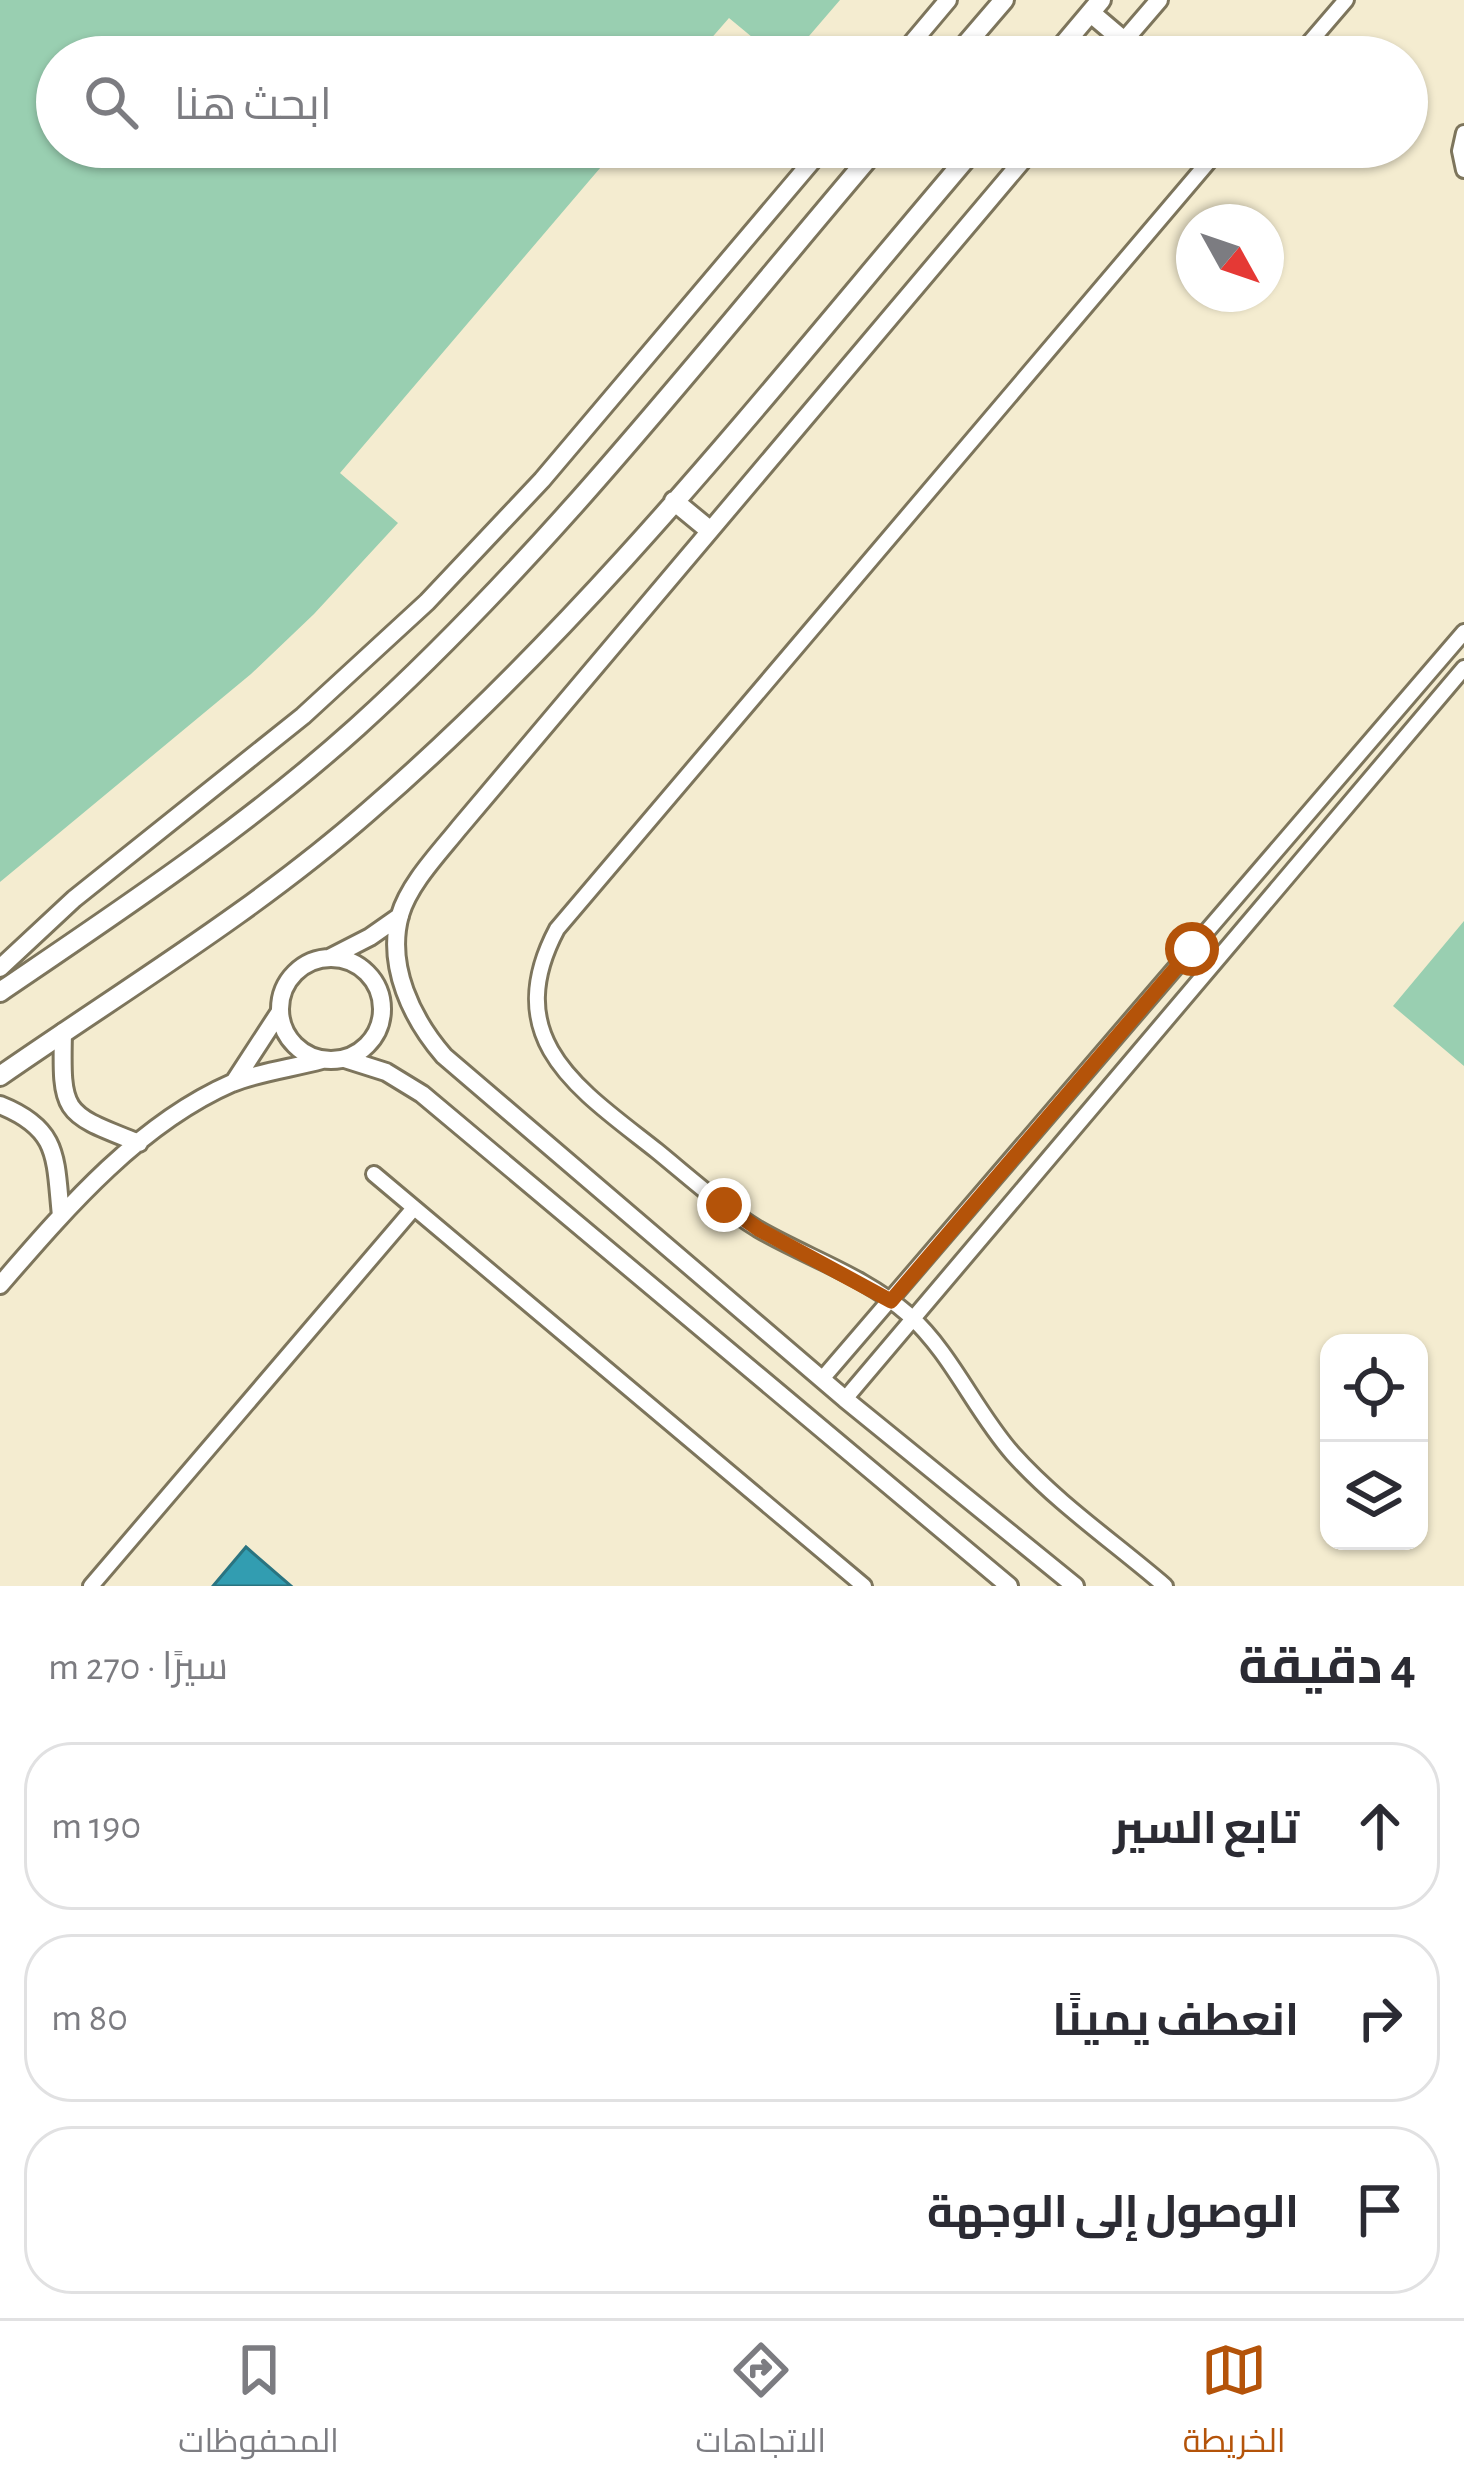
<!DOCTYPE html>
<html lang="ar">
<meta charset="utf-8">
<style>
:root{--surface:#fff;--page:#f7f7f7;--text:#2b2b33;--muted:#7c7c81;--line:#e1e1e2;--accent:#b45309}
body{margin:0;font-family:"Alegreya Sans",Cairo,sans-serif;background:var(--page);color:var(--text);direction:rtl}
.controls{position:absolute;right:36px;bottom:36px;display:grid;overflow:hidden;border-radius:24px;box-shadow:0 3px 9px #0004}
.controls button{width:108px;height:108px;display:grid;place-items:center;padding:0;border:0;border-bottom:3px solid var(--line);background:var(--surface);color:var(--text);font:60px sans-serif}
.compass{position:absolute;left:1176px;top:204px;width:108px;height:108px;border-radius:50%;background:var(--surface);box-shadow:0 3px 9px #0004;rotate:130deg}
.stop{position:absolute;width:36px;height:36px;margin:-27px;border:9px solid #b45309;border-radius:50%;background:#fff}
.stop.end{background:#b45309;border-color:#fff;box-shadow:0 3px 12px #0008}
.list{margin:0;padding:0;list-style:none}
h2{display:flex;justify-content:space-between;align-items:center;height:156px;margin:0;padding:0 48px;font-size:51px}
h2 small{font-size:39px;font-weight:400;color:var(--muted)}
.list li{display:grid;grid-template-columns:78px 1fr auto;gap:36px;align-items:center;box-sizing:border-box;height:168px;margin:0 24px 24px;padding:0 24px;border:3px solid var(--line);border-radius:48px}
.list b{display:block;font-size:45px;white-space:nowrap}
.list em{font-size:39px;font-style:normal;color:var(--muted)}
.icon{flex:none;width:66px;height:66px;fill:none;stroke:currentColor;stroke-width:2;stroke-linecap:round;stroke-linejoin:round}
.map{position:relative;flex:none;width:1464px;height:1586px;overflow:hidden;direction:ltr}
.search{position:absolute;background:var(--surface);box-shadow:0 3px 9px #0004;left:36px;right:36px;top:36px;height:132px;display:flex;align-items:center;gap:30px;box-sizing:border-box;padding:0 42px;border-radius:66px;color:var(--muted);font-size:45px}
.sheet{height:732px;background:var(--surface)}
nav{display:flex;justify-content:space-around;align-items:center;box-sizing:border-box;height:168px;border-top:3px solid var(--line);background:var(--surface);font-size:33px;color:var(--muted)}
nav a{display:grid;justify-items:center;gap:6px}
nav .on{color:var(--accent)}
.map>svg:first-child{display:block}
.green{fill:#99cfb1}
.water{fill:#329db1;stroke:#2a7480;stroke-width:3}
.lines{fill:none;stroke-linecap:round;stroke-linejoin:round}
.minor-casing{stroke:#7d755c;stroke-width:20}
.tertiary-casing{stroke:#7d755c;stroke-width:22}
.secondary-casing{stroke:#7d755c;stroke-width:24}
.minor{stroke:#fff;stroke-width:14}
.tertiary{stroke:#fff;stroke-width:16}
.secondary{stroke:#fff;stroke-width:18}
.route{stroke:#b45309;stroke-width:15}
</style>
<div class="map">
<svg width="1464" height="1586" viewBox="0 0 1464 1586">
<rect width="100%" height="100%" fill="#f4ecd0"/>
<!-- green -->
<path class="green" d="M 0,0 L 840,0 L 791,57 L 776,57 L 729,18 L 695,57 L 57,57 L 57,147 L 618,147 L 340,473 L 398,523 L 314,614 L 251,674 L 0,882 Z
M 1464,921 L 1464,1066 L 1393,1006 Z"/>
<!-- water -->
<path class="water" d="M 246,1547 L 291,1586 L 213,1586 Z"/>
<g class="lines">
<!-- minor casing -->
<g class="minor-casing">
<path id="minor" d="M 1297,57 L 1346,0
M 1464,133 L 1460,151 L 1464,170
M 374,1174 L 864,1586
M 822,1379 L 1464,632
M 845,1399 L 1464,668
M 91,1586 L 414,1208
M 1165,1586 C 1115,1543 1057,1503 1013,1454 C 975,1411 952,1354 909,1315 C 865,1276 808,1258 758,1229 C 722,1207 690,1178 657,1151 C 580,1090 498,1040 557,929 L 1221,147"/>
</g>
<!-- tertiary casing -->
<g class="tertiary-casing">
<path id="tertiary" d="M 900,57 L 948,0
M 1110,57 L 1159,0
M 1034,147 L 459,828 C 439,853 409,884 400,915 C 386,966 412,1019 444,1056 L 845,1399 L 1075,1586
M280 1009a51 51 0 1 1 102 0a51 51 0 1 1-102 0Z
M 329,958 L 370,937 L 400,916
M 0,968 L 74,899 L 303,716 L 427,602 L 542,480 L 824,147
M 63,1032 C 61,1115 63,1113 139,1143
M 345,1059 L 386,1072 L 422,1094 L 1009,1586
M 234,1082 L 279,1013
M 0,1105 C 60,1129 55,1158 61,1216
M 0,1285 C 65,1210 138,1124 232,1083 C 259,1072 293,1068 322,1060"/>
</g>
<!-- secondary casing -->
<g class="secondary-casing">
<path id="secondary" d="M 1091,13 L 1124,41
M 955,57 L 1004,0
M 1053,57 L 1101,0
M 674,501 L 708,529
M 0,992 C 122,909 246,827 357,727 C 549,553 710,344 878,147
M 0,1076 C 124,990 255,911 369,811 C 596,615 782,374 976,147"/>
</g>
<!-- minor -->
<use href="#minor" class="minor"/>
<!-- tertiary -->
<use href="#tertiary" class="tertiary"/>
<!-- secondary -->
<use href="#secondary" class="secondary"/>
</g>
<g class="lines">
<!-- route -->
<path class="route" d="M 724,1205 L 760,1230 L 891,1301 L 1192,949"/>
</g>
</svg>
<div class="controls">
<button><svg class="icon" aria-label="locate" viewBox="0 0 24 24"><circle cx="12" cy="12" r="6"/><path d="M12 2v4M12 18v4M2 12h4M18 12h4"/></svg></button>
<button><svg class="icon" aria-label="layers" viewBox="0 0 24 24"><path d="M12 4l9 5-9 5-9-5zM3 14l9 5 9-5"/></svg></button>
</div>
<svg class="compass" viewBox="-18 -18 36 36"><path d="M0-13l5 13h-10z" fill="#e53935"/><path d="M0 13l5-13h-10z" fill="#7c7c81"/></svg>
<div class="stop" style="left:1192px;top:949px"></div>
<div class="stop end" style="left:724px;top:1205px"></div>
<div class="search"><svg class="icon" aria-label="search" viewBox="0 0 24 24"><circle cx="10" cy="10" r="6"/><path d="M15 15l6 6"/></svg>ابحث هنا</div>
</div>
<section class="sheet">
<h2>4 دقيقة<small>سيرًا · 270 m</small></h2>
<ul class="list">
<li><svg class="icon" aria-label="ahead" viewBox="0 0 24 24"><path d="M12 20V5M6 11l6-6 6 6"/></svg><div><b>تابع السير</b></div><em>190 m</em></li>
<li><svg class="icon" aria-label="right" viewBox="0 0 24 24"><path d="M7 20v-9h11M14 6l5 5-5 5"/></svg><div><b>انعطف يمينًا</b></div><em>80 m</em></li>
<li><svg class="icon" aria-label="arrive" viewBox="0 0 24 24"><path d="M6 21V4h12l-3 4 3 4H6"/></svg><div><b>الوصول إلى الوجهة</b></div></li>
</ul>
</section>
<nav>
<a class="on"><svg class="icon" aria-label="map" viewBox="0 0 24 24"><path d="M3 6l6-2 6 2 6-2v14l-6 2-6-2-6 2zM9 4v14M15 6v14"/></svg>الخريطة</a>
<a><svg class="icon" aria-label="directions" viewBox="0 0 24 24"><path d="M12 3l9 9-9 9-9-9zM9 14v-3h6M13 9l2 2-2 2"/></svg>الاتجاهات</a>
<a><svg class="icon" aria-label="saved" viewBox="0 0 24 24"><path d="M7 4h10v16l-5-4-5 4z"/></svg>المحفوظات</a>
</nav>
